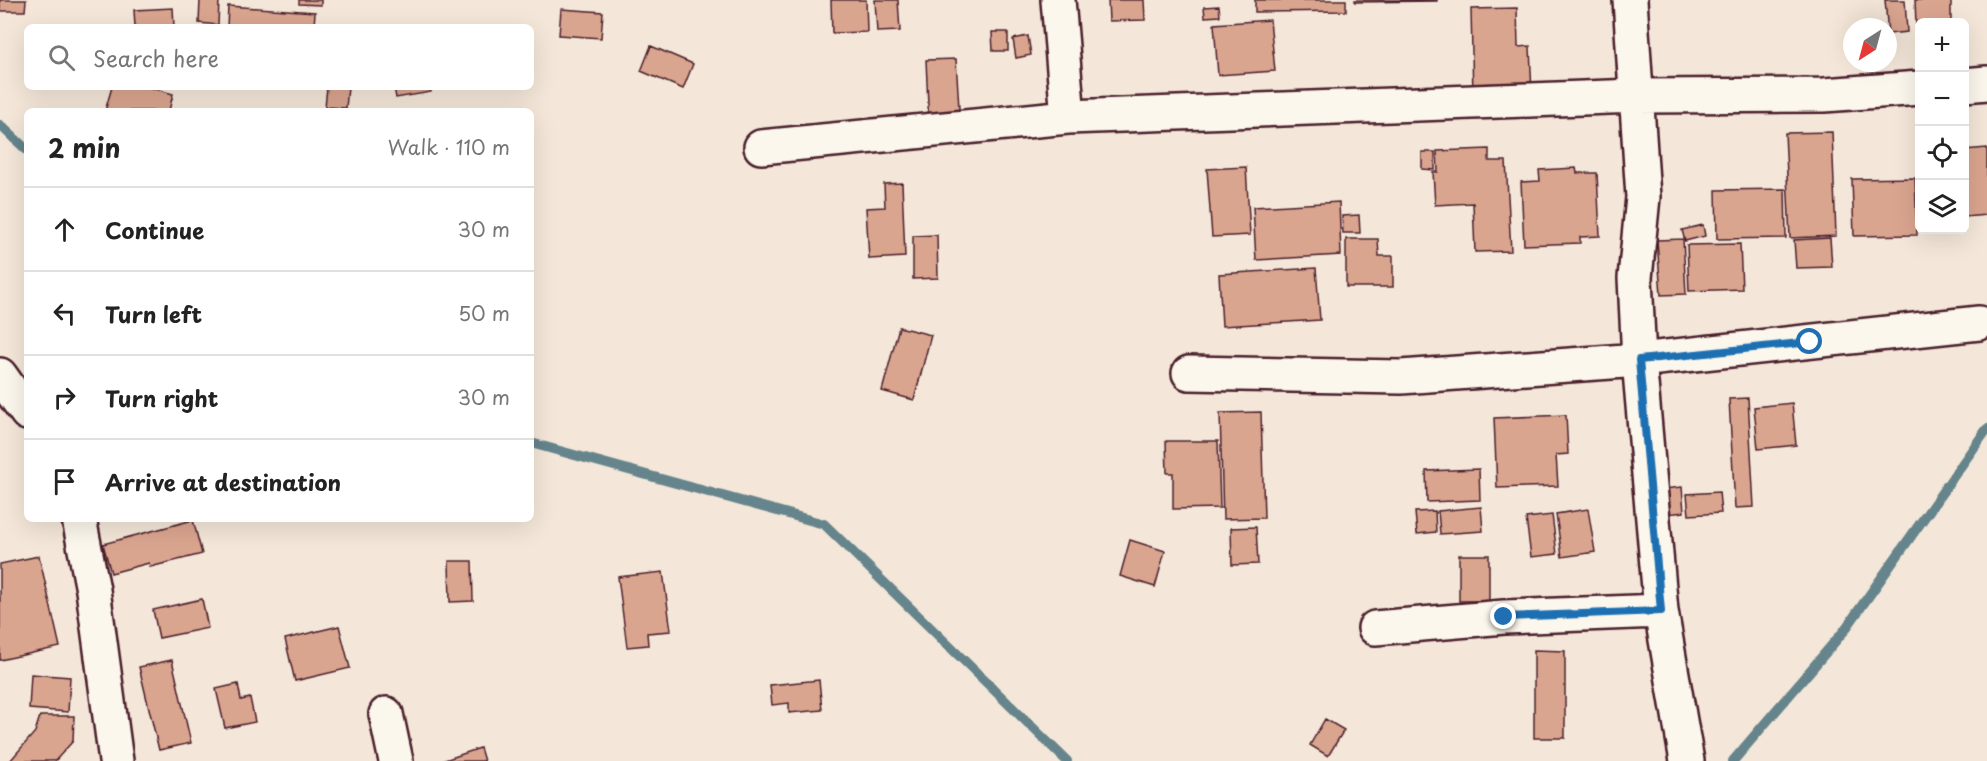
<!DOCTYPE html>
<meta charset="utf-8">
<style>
:root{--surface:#fff;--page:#f6f6f6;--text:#222;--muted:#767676;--line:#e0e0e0}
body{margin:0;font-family:"Playpen Sans",sans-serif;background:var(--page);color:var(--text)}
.controls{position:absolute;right:18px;top:18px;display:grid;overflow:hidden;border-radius:9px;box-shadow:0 6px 24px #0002}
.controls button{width:54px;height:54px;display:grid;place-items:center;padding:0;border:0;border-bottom:2px solid var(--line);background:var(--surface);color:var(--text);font:30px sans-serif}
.compass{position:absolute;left:1843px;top:18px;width:54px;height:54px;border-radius:50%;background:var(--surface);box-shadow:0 6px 24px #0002;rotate:216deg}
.stop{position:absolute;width:18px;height:18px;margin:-14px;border:4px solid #1f6fb2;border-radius:50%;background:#fff}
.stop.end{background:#1f6fb2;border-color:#fff;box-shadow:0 2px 6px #0008}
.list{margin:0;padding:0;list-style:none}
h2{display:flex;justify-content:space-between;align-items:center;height:78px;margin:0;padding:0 24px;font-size:26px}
h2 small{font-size:20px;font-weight:400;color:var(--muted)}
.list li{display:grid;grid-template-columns:39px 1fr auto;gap:18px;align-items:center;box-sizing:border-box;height:84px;padding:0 24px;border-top:2px solid var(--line)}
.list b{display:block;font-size:22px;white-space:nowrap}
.list em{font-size:20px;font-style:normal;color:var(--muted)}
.icon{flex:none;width:33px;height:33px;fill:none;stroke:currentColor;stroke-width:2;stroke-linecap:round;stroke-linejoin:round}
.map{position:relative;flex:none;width:1987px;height:761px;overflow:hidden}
.search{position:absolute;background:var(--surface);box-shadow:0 6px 24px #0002;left:24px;top:24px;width:510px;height:66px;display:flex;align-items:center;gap:15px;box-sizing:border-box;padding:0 21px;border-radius:9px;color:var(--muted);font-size:22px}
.panel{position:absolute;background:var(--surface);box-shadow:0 6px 24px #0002;left:24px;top:108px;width:510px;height:414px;border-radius:9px}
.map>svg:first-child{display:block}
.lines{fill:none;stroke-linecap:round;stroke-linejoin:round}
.stream{stroke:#65848c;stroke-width:10}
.building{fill:#daa58f;stroke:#4a1f2b;stroke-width:1.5}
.street-casing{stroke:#4a1f2b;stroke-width:38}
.secondary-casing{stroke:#4a1f2b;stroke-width:38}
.street{stroke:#fbf7ec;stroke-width:33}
.secondary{stroke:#fbf7ec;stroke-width:33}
.route{stroke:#1f6fb2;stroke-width:8}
</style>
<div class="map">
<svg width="1987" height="761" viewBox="0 0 1987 761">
<rect width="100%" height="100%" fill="#f4e7d9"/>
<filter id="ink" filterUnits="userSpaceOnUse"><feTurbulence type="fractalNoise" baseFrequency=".0167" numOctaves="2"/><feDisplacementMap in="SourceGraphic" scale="12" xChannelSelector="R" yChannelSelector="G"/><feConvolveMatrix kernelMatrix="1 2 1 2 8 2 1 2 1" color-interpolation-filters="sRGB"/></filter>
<g filter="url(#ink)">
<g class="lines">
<!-- stream -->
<path class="stream" d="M 0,125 L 27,150
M 531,443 L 824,524 L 1067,761
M 1733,761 L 1844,631 L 1987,429"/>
</g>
<!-- building -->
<path class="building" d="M 0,0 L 26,0 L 25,11 L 0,11 Z
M 200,0 L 219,0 L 218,25 L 199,23 Z
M 299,0 L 321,0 L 321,5 L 299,4 Z
M 831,0 L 866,0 L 867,32 L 832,33 Z
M 875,0 L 898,0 L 900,31 L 877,32 Z
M 1108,0 L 1144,0 L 1145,20 L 1109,21 Z
M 1255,0 L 1346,0 L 1346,11 L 1255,12 Z
M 1355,0 L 1437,0 L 1437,1 L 1355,2 Z
M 1885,0 L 1905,0 L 1907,32 L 1888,34 Z
M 1915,0 L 1951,0 L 1951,22 L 1916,24 Z
M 228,6 L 315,12 L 314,27 L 227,27 Z
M 1219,6 L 1220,16 L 1205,17 L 1204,7 Z
M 173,8 L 174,27 L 135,27 L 134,10 Z
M 1517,8 L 1518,47 L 1530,46 L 1532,95 L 1473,96 L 1471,9 Z
M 561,9 L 603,12 L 601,38 L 559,35 Z
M 1270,20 L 1275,71 L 1218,75 L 1214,24 Z
M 992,32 L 1008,32 L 1008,51 L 993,51 Z
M 1028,36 L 1031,55 L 1016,58 L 1013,39 Z
M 651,46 L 693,64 L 683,89 L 641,71 Z
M 956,59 L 960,125 L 929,126 L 926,60 Z
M 112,87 L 149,87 L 173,94 L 169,111 L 105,111 Z
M 327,87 L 348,87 L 346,108 L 325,107 Z
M 394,87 L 430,87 L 431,92 L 396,98 Z
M 1832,132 L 1836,236 L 1790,238 L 1785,133 Z
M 1987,148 L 1987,215 L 1964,217 L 1964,150 Z
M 1489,149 L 1489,161 L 1506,161 L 1511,251 L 1475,252 L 1473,203 L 1435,205 L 1433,172 L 1438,172 L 1437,151 Z
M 1422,152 L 1435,152 L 1435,170 L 1422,169 Z
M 1246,167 L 1250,235 L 1212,237 L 1207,169 Z
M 1576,168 L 1577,173 L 1597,173 L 1600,236 L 1580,237 L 1580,243 L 1524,245 L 1521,182 L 1540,181 L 1539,170 Z
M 1915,178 L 1917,235 L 1854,236 L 1852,179 Z
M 902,183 L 905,257 L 869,259 L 866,208 L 885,207 L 884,184 Z
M 1785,189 L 1786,238 L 1717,239 L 1716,190 Z
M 1339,202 L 1341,255 L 1256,260 L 1253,207 Z
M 1359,215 L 1360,233 L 1343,233 L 1342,216 Z
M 1703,225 L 1705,236 L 1685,241 L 1682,230 Z
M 937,235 L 938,278 L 913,279 L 913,236 Z
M 1830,238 L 1832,267 L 1796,268 L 1794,240 Z
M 1346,239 L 1378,239 L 1379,256 L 1393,256 L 1393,287 L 1346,287 Z
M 1683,239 L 1686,294 L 1661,295 L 1657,240 Z
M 1740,244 L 1742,289 L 1689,291 L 1687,245 Z
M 1316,268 L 1320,320 L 1222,326 L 1219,274 Z
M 899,327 L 931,335 L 914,400 L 882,391 Z
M 1748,398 L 1754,507 L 1735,508 L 1729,399 Z
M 1792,403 L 1796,445 L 1758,449 L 1754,407 Z
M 1261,412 L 1264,518 L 1223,519 L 1220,413 Z
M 1566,415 L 1568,454 L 1556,455 L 1558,486 L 1497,488 L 1494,418 Z
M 1166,441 L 1218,441 L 1220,508 L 1173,509 L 1173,473 L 1167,473 Z
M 1479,469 L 1480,500 L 1427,502 L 1426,471 Z
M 1682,487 L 1684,512 L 1667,514 L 1664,489 Z
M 1719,492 L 1721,513 L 1689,515 L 1687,494 Z
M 1481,507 L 1483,531 L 1440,534 L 1438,511 Z
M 1588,509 L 1595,552 L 1562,557 L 1556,514 Z
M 1435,511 L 1436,532 L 1417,534 L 1415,512 Z
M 1552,515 L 1557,554 L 1531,557 L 1526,518 Z
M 193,520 L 202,554 L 150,567 L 149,563 L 111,573 L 103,544 Z
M 1256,527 L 1258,564 L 1232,565 L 1231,528 Z
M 1130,540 L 1165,551 L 1155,587 L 1120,576 Z
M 1459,555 L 1489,555 L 1489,601 L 1459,601 Z
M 39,556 L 60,647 L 0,660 L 0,564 Z
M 449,561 L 472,561 L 473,601 L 450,602 Z
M 663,572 L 671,631 L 647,633 L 648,645 L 627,647 L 618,577 Z
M 202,599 L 208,628 L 159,638 L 153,610 Z
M 339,626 L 350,668 L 295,681 L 285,639 Z
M 1534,650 L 1565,651 L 1565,738 L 1534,738 Z
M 172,660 L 191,743 L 159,750 L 139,667 Z
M 31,674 L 70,677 L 68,712 L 29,709 Z
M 819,680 L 822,710 L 789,713 L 789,703 L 772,705 L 770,685 Z
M 238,684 L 241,700 L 250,698 L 255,722 L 225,728 L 216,689 Z
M 40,716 L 74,716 L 73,741 L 55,761 L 10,761 L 35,732 Z
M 1325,719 L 1344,730 L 1328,756 L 1310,745 Z
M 480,748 L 484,761 L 442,761 Z"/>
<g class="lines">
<!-- street casing -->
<g class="street-casing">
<path id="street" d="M 1058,0 L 1068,117
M 1630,0 L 1643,197 L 1635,278 L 1639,360 L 1661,611 L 1687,761
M 1964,85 L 1987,83
M 761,147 L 1068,117 L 1636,96 L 1824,95 L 1920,88
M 1189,373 L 1401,377 L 1639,360 L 1979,323
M 1375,628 L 1504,617 L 1661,611
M 386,714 L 396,761"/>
</g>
<!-- secondary casing -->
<g class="secondary-casing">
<path id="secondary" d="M 0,375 L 27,413
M 79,519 L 93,590 L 116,761"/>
</g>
<!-- street -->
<use href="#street" class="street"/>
<!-- secondary -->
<use href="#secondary" class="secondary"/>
</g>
</g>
<g class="lines" filter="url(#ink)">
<!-- route -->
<path class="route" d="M 1504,617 L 1661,611 L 1639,360 L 1810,342"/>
</g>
</svg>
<div class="controls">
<button>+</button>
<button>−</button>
<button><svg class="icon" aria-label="locate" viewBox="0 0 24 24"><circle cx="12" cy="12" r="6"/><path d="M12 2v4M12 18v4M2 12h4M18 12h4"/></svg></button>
<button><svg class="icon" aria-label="layers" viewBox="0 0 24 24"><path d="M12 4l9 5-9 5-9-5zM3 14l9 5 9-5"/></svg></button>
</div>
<svg class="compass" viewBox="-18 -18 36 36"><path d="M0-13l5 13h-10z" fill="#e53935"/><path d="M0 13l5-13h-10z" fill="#767676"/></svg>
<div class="stop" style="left:1810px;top:342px"></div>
<div class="stop end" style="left:1504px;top:617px"></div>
<div class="search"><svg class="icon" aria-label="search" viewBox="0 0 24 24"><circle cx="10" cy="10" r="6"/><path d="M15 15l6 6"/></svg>Search here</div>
<section class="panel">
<h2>2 min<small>Walk · 110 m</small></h2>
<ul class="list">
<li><svg class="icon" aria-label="ahead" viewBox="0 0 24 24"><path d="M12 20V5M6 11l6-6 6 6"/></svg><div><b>Continue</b></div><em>30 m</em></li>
<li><svg class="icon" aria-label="left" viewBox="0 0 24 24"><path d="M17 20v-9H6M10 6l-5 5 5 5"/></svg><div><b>Turn left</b></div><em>50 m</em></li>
<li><svg class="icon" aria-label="right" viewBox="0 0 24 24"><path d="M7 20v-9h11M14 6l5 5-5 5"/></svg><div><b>Turn right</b></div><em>30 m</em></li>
<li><svg class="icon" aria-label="arrive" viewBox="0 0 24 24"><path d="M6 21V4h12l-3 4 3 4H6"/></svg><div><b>Arrive at destination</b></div></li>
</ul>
</section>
</div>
